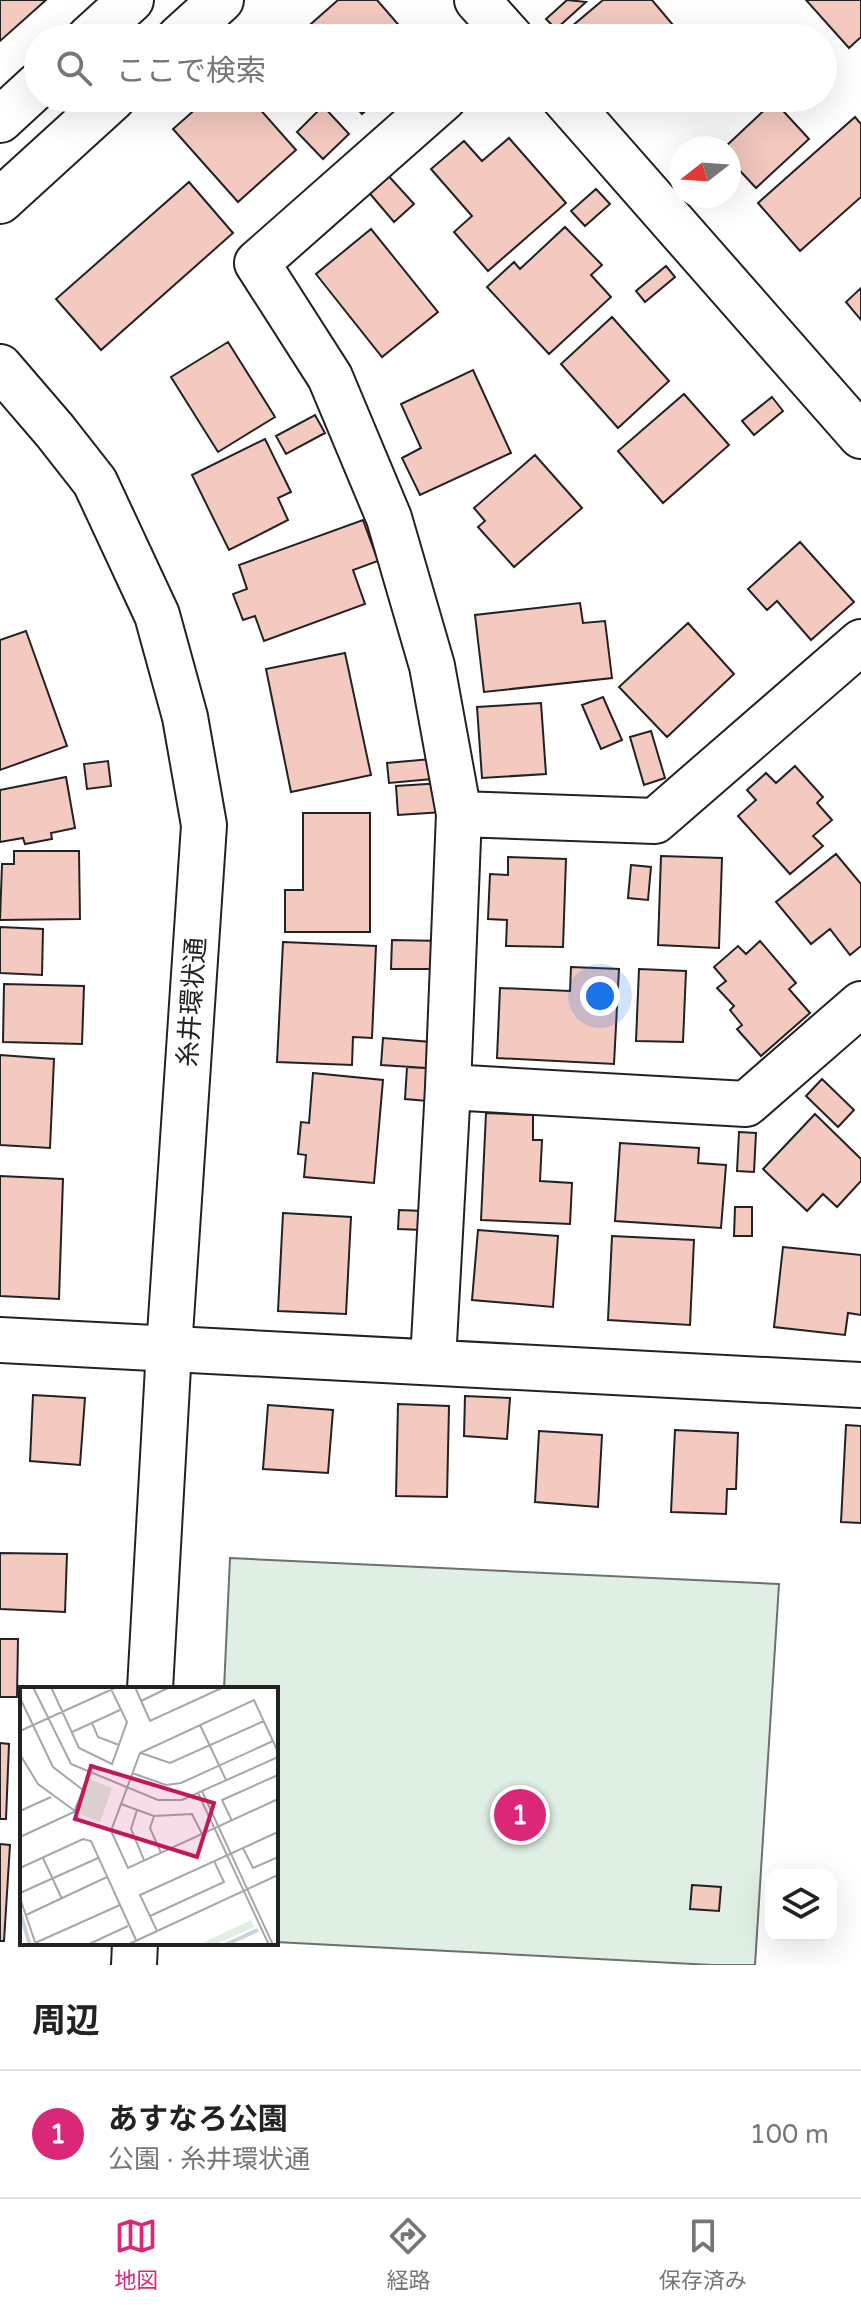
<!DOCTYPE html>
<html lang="ja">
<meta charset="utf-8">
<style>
:root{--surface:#fff;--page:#f2f2f2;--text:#222;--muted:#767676;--line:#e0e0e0;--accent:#db2777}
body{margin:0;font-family:"Varela Round","Noto Sans JP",sans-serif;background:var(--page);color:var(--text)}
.controls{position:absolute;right:24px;bottom:24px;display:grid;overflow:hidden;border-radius:16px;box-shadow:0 8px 32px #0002}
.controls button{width:72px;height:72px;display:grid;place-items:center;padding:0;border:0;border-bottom:2px solid var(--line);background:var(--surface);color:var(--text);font:40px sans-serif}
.compass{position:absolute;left:669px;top:136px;width:72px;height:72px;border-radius:50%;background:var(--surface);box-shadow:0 8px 32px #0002;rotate:253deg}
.you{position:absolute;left:600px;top:996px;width:28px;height:28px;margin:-20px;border:6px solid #fff;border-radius:50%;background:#1a73e8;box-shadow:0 0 0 12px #1a73e833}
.badge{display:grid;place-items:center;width:52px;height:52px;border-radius:50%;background:var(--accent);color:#fff;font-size:26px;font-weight:700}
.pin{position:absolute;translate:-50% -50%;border:4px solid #fff;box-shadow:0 2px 8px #0006}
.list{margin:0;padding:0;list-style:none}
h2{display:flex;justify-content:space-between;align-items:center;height:104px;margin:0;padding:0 32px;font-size:34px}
h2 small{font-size:26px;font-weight:400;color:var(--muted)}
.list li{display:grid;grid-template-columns:52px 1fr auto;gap:24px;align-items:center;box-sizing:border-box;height:128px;padding:0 32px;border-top:2px solid var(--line)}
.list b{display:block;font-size:30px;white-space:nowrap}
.list p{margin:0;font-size:26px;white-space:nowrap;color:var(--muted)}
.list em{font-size:26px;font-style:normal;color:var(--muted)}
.icon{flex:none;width:44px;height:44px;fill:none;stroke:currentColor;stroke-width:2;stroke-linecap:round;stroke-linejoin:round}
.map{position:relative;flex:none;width:861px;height:1965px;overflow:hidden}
.search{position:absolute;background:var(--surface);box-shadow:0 8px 32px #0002;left:24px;right:24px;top:24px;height:88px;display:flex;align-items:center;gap:20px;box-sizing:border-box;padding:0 28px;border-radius:44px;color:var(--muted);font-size:30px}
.sheet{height:232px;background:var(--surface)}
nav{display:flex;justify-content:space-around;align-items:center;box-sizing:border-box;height:112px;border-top:2px solid var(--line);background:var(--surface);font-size:22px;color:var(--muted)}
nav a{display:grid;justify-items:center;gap:4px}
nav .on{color:var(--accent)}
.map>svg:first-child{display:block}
.green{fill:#e0efe3;stroke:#6f6f6f;stroke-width:2}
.building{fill:#f3c9c0;stroke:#222;stroke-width:2}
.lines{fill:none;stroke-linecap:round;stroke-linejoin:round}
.street-casing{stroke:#222;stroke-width:48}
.secondary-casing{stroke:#222;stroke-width:48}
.street{stroke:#fff;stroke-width:44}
.secondary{stroke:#fff;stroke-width:44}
.labels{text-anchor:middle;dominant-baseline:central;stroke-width:6;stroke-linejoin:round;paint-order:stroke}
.street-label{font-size:26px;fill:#222;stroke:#fff}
.inset-river{fill:none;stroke:#c7d3dd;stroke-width:4}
.inset-road{fill:none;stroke:#a7a7a7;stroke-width:2}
.view{fill:#c2185b;fill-opacity:0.15;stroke:#c2185b;stroke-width:4}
.inset-edge{fill:none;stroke:#222;stroke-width:4}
</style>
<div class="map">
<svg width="861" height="1965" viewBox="0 0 861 1965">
<rect width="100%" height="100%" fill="#fff"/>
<!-- green -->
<path class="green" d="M 230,1558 L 779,1584 L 755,1965 L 712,1965 L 276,1942 L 276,1689 L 224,1689 Z"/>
<!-- building -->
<path class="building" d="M 0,0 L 46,0 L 0,41 Z
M 338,0 L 377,0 L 410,38 L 295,38 Z
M 567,0 L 586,2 L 556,29 L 546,19 Z
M 603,0 L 652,0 L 684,38 L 580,38 L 571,27 Z
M 806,0 L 861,0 L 861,37 L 849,48 Z
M 208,98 L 250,98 L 296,150 L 238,202 L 173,129 Z
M 348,98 L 380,98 L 362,114 Z
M 774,101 L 809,139 L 756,188 L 729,159 L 729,148 L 724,148 Z
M 323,106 L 349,134 L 323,159 L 297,132 Z
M 855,117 L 861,124 L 861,197 L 800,251 L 758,203 Z
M 509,138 L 566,203 L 488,271 L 454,232 L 472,216 L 431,169 L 464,141 L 482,161 Z
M 385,172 L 414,204 L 394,222 L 366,189 Z
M 189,182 L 233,233 L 101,350 L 56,299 Z
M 596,189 L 610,204 L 585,226 L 571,211 Z
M 565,227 L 602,265 L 591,275 L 611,297 L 549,354 L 487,287 L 514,262 L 520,269 Z
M 371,229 L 438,312 L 382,357 L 316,274 Z
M 666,266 L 675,277 L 645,302 L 636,291 Z
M 861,288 L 861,320 L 846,302 Z
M 612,317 L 669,381 L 618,428 L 561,364 Z
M 228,342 L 275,417 L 218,452 L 171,377 Z
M 473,370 L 511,453 L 420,495 L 402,458 L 421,448 L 401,404 Z
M 684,394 L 729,445 L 663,503 L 618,451 Z
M 772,397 L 783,411 L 754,435 L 742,421 Z
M 315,415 L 325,433 L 286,454 L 276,436 Z
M 265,439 L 291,492 L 278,498 L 288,520 L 229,550 L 192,475 Z
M 535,455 L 582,508 L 514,567 L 478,527 L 485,521 L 474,508 Z
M 363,520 L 378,561 L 353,570 L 365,604 L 264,641 L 255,616 L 243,620 L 233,594 L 247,589 L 239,565 Z
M 800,542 L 854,602 L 811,640 L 777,601 L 767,610 L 748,589 Z
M 580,603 L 583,623 L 605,621 L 612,678 L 484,692 L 475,615 Z
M 688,623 L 734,674 L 667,737 L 619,687 Z
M 26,631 L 67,746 L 0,770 L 0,640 Z
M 345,653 L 371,775 L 291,792 L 266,669 Z
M 603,697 L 622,740 L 601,749 L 582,705 Z
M 541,703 L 546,774 L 482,778 L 477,707 Z
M 651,731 L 665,778 L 644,785 L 630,737 Z
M 431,759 L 432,779 L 389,783 L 387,763 Z
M 108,761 L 111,786 L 87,789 L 84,764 Z
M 795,766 L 823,797 L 817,803 L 832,820 L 813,836 L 823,846 L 790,874 L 738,816 L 756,800 L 747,790 L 766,773 L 776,783 Z
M 66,777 L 75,828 L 51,833 L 52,839 L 25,844 L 23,838 L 0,842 L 0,790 Z
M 442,783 L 443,812 L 398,815 L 396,786 Z
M 303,813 L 370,813 L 370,932 L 285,932 L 285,890 L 303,890 Z
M 14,851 L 79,851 L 80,919 L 0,920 L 2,864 L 14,864 Z
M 836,854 L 861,884 L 861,946 L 850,955 L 830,929 L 811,944 L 776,902 Z
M 661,856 L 722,858 L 719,948 L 658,945 Z
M 508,857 L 566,859 L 563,947 L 506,946 L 507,920 L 488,919 L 490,874 L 508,875 Z
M 631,865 L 651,867 L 648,900 L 628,898 Z
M 0,927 L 43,929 L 42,975 L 0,973 Z
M 392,940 L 443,941 L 443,969 L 391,969 Z
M 760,941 L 796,983 L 789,989 L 810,1013 L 761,1056 L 737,1029 L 742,1025 L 730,1010 L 734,1006 L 717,988 L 726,981 L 714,967 L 738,946 L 746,954 Z
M 283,942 L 376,946 L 372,1038 L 353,1037 L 352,1065 L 277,1062 Z
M 571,967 L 619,969 L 614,1064 L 497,1058 L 500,988 L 570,991 Z
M 639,969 L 686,971 L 683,1042 L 636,1041 Z
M 4,984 L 84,986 L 82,1044 L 3,1042 Z
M 383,1038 L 443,1043 L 442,1069 L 381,1065 Z
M 0,1055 L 54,1059 L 50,1148 L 0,1145 Z
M 407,1067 L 442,1069 L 439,1102 L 405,1099 Z
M 313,1073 L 383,1080 L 374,1183 L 304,1177 L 306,1155 L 298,1154 L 301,1122 L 309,1123 Z
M 822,1079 L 854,1110 L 838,1127 L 806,1096 Z
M 486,1113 L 533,1115 L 533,1140 L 542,1140 L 540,1181 L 572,1183 L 570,1224 L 481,1220 Z
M 815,1114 L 861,1159 L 861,1181 L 837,1207 L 823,1194 L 807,1211 L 763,1169 Z
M 739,1132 L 756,1133 L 754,1172 L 737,1171 Z
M 620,1143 L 699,1148 L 698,1163 L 726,1165 L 721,1228 L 615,1221 Z
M 0,1176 L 63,1179 L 59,1299 L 0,1296 Z
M 735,1207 L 752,1207 L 752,1236 L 734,1236 Z
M 399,1210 L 424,1211 L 423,1230 L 398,1229 Z
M 283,1213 L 351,1217 L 346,1314 L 278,1311 Z
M 478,1230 L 558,1236 L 553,1307 L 472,1300 Z
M 612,1236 L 694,1240 L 690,1325 L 608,1320 Z
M 783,1247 L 861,1255 L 861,1315 L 848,1313 L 845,1335 L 774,1327 Z
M 33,1395 L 85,1398 L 80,1465 L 30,1461 Z
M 465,1396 L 510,1398 L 507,1439 L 464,1436 Z
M 398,1404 L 449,1406 L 447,1497 L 396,1496 Z
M 268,1405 L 333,1410 L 328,1473 L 263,1469 Z
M 846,1425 L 861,1426 L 861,1523 L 841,1522 Z
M 675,1430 L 738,1433 L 736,1489 L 727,1489 L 726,1514 L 671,1512 Z
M 539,1431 L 602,1435 L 598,1507 L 535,1502 Z
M 0,1553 L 67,1554 L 65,1612 L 0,1609 Z
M 0,1639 L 18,1639 L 17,1697 L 0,1697 Z
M 0,1743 L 9,1744 L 6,1819 L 0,1819 Z
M 0,1844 L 10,1845 L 4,1941 L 0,1941 Z
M 692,1885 L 721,1887 L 719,1911 L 690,1909 Z"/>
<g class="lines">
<!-- street casing -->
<g class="street-casing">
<path id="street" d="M 477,0 L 511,38
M 564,98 L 861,436
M 459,814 L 655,821 L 861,642
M 448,1087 L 746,1104 L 861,1004
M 0,1340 L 861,1385
M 433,1361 L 448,1087 L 459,814 L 432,666 L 389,518 L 330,377 L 257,263 L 444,98"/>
</g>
<!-- secondary casing -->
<g class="secondary-casing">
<path id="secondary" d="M 89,38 L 131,0
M 179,38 L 221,0
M 0,120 L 38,85
M 0,201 L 113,98
M 0,367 L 55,431 L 95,482 L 157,615 L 185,717 L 204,825 L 169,1349 L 150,1689
M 134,1965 L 135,1943"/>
</g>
<!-- street -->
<use href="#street" class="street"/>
<!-- secondary -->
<use href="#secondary" class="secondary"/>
</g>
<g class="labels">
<!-- street labels -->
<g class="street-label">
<text transform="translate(192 1002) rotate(-86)">糸井環状通</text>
</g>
</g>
<!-- overview -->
<g transform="translate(20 1687)">
<rect width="258" height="258" fill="#fff"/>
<path d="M 69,92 L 92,101 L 80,135 L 57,126 ZM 231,233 L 234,240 L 194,258 L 178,258 Z" fill="#e0efe3"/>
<path class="inset-river" d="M 0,225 L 10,258M 205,258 L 238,243"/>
<path class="inset-road" d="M 13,0 L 51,77 L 138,113 L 162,113 L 258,70M 31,0 L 59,61 L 92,77 L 107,35 L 90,0M 115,0 L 130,34 L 204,0M 0,11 L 33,80 L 63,103 L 54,125 L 0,150M 121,14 L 150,0M 72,36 L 78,50 L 99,58M 180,38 L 206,93M 0,44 L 97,0M 52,45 L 100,23M 258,65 L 234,13 L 120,66 L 91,144 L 108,181 L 258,112M 121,66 L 150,76 L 244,34M 1,69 L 18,97 L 55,124M 112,86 L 146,98 L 161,96 L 253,54M 182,104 L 253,258M 178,106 L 249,258M 101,117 L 134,129 L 172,127 L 182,147M 117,123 L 111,142 L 124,173M 0,124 L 31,110M 134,129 L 130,141 L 141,166M 212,134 L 202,113 L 258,88M 223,161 L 233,181 L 258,170M 23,171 L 42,212M 0,181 L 63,152 L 71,154 L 116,253M 0,206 L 78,171M 0,211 L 15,255M 6,228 L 87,190M 130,229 L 204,195 L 194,174M 137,244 L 120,208 L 258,145M 15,256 L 100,218M 67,258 L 108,239M 107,258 L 258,188"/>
<path class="view" d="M 71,79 L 194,116 L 177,170 L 55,132 Z"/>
<rect width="258" height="258" class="inset-edge"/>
</g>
</svg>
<div class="controls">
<button><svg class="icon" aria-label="layers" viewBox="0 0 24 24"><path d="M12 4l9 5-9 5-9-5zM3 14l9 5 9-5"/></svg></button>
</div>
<svg class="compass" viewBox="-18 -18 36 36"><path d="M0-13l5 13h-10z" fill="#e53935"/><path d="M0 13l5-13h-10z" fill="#767676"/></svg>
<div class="you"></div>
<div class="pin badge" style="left:520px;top:1815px">1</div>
<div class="search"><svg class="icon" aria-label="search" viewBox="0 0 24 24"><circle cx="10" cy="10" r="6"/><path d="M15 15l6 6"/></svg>ここで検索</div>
</div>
<section class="sheet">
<h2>周辺<small></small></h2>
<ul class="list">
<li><span class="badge">1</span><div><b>あすなろ公園</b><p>公園 · 糸井環状通</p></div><em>100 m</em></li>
</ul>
</section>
<nav>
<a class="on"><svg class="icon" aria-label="map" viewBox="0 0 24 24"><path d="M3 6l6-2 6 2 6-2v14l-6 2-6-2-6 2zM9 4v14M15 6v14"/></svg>地図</a>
<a><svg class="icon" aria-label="directions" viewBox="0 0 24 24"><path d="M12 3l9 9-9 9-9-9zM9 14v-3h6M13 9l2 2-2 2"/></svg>経路</a>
<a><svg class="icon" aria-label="saved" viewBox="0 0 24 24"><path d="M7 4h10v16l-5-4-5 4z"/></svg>保存済み</a>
</nav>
